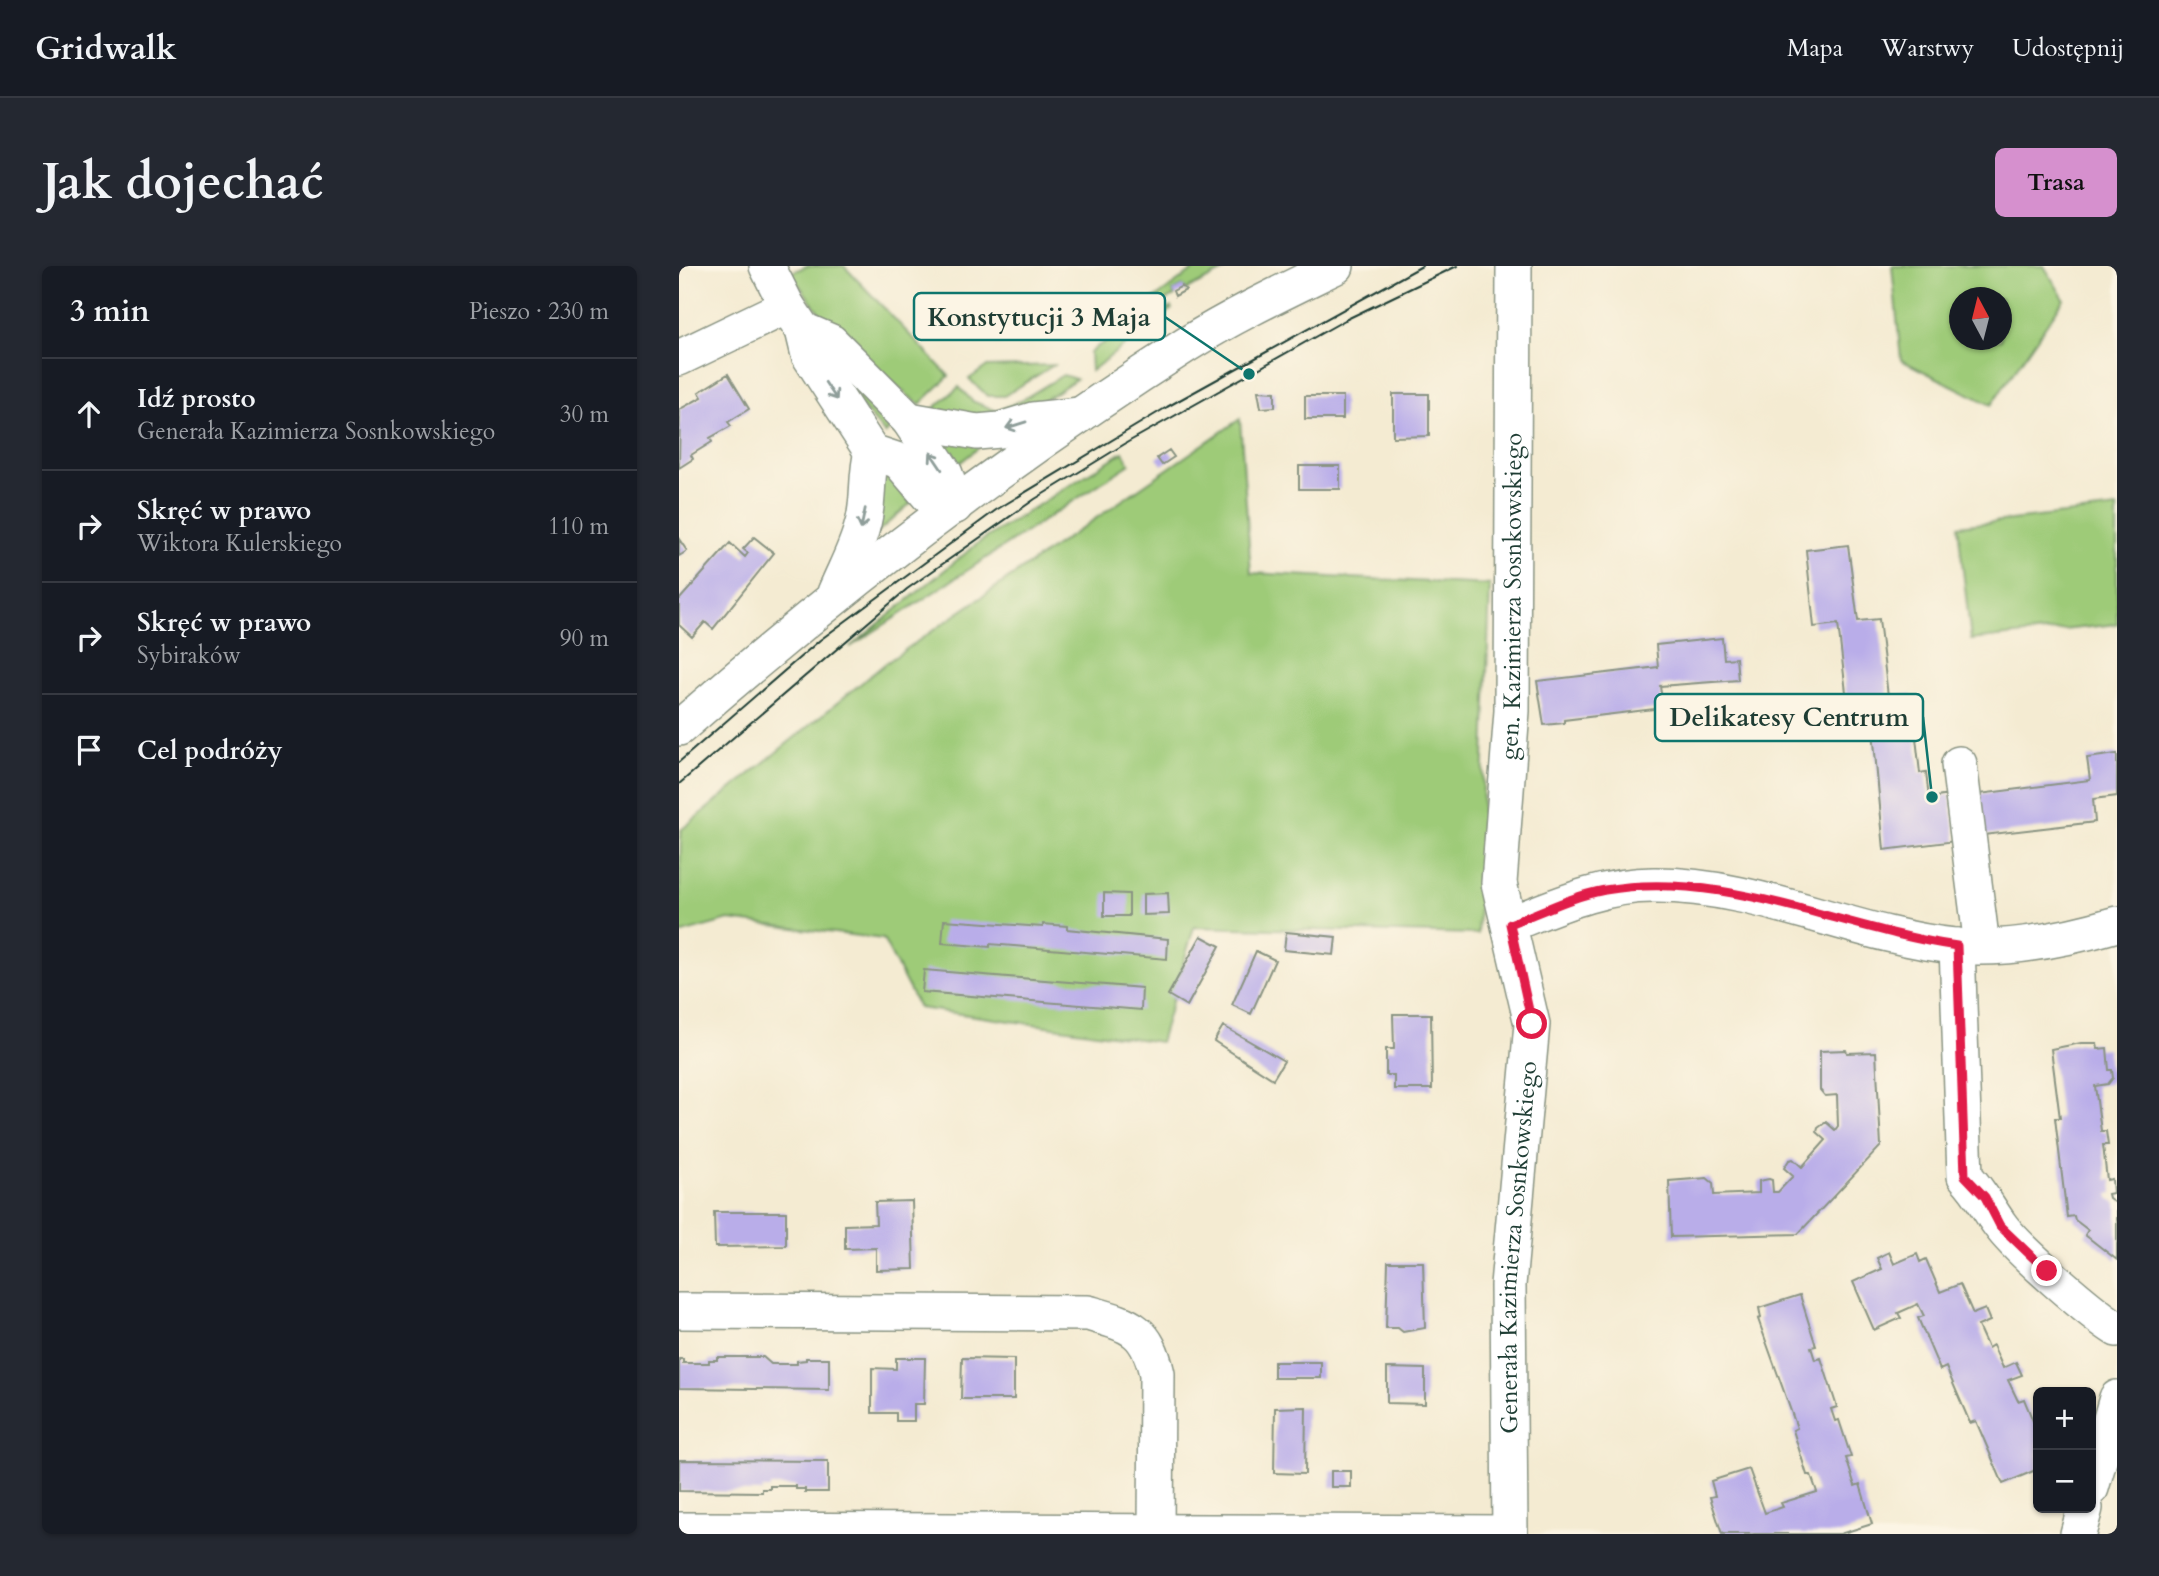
<!DOCTYPE html>
<html lang="pl">
<meta charset="utf-8">
<style>
:root{--surface:#171b24;--page:#242831;--text:#f1f3f6;--muted:#9ea1a6;--line:#363941;--accent:#d690ce}
body{margin:0;font-family:Cardo,serif;background:var(--page);color:var(--text)}
.controls{position:absolute;right:21px;bottom:21px;display:grid;overflow:hidden;border-radius:10px;box-shadow:0 2px 5px #0004}
.controls button{width:63px;height:63px;display:grid;place-items:center;padding:0;border:0;border-bottom:2px solid var(--line);background:var(--surface);color:var(--text);font:35px sans-serif}
.compass{position:absolute;left:1270px;top:21px;width:63px;height:63px;border-radius:50%;background:var(--surface);box-shadow:0 2px 5px #0004;rotate:353deg}
.stop{position:absolute;width:21px;height:21px;margin:-16px;border:5px solid #e11d48;border-radius:50%;background:#fff}
.stop.end{background:#e11d48;border-color:#fff;box-shadow:0 2px 7px #0008}
.list{margin:0;padding:0;list-style:none}
h2{display:flex;justify-content:space-between;align-items:center;height:91px;margin:0;padding:0 28px;font-size:30px}
h2 small{font-size:23px;font-weight:400;color:var(--muted)}
.list li{display:grid;grid-template-columns:46px 1fr auto;gap:21px;align-items:center;box-sizing:border-box;height:112px;padding:0 28px;border-top:2px solid var(--line)}
.list b{display:block;font-size:26px;white-space:nowrap}
.list p{margin:0;font-size:23px;white-space:nowrap;color:var(--muted)}
.list em{font-size:23px;font-style:normal;color:var(--muted)}
.icon{flex:none;width:38px;height:38px;fill:none;stroke:currentColor;stroke-width:2;stroke-linecap:round;stroke-linejoin:round}
.map{position:relative;flex:none;width:1438px;height:1268px;overflow:hidden;border-radius:10px}
header{display:flex;align-items:center;gap:42px;box-sizing:border-box;height:98px;padding:0 35px;background:var(--surface);border-bottom:2px solid var(--line)}
header strong{font-size:33px}
nav{display:flex;gap:38px;margin-inline-start:auto;font-size:24px}
.intro{display:flex;align-items:center;justify-content:space-between;box-sizing:border-box;height:168px;padding:0 42px}
h1{margin:0;font-size:49px}
.button{padding:18px 32px;border-radius:10px;background:var(--accent);color:#111;font-size:24px;font-weight:700}
main{display:flex;gap:42px;padding:0 42px}
aside{flex:1;background:var(--surface);border-radius:10px;box-shadow:0 2px 5px #0004}
.map>svg:first-child{display:block}
.green{fill:#9ecb78;stroke:#5e8456;stroke-width:2;fill-rule:evenodd}
.building{fill:#b9ade9}
.lines{fill:none;stroke-linecap:round;stroke-linejoin:round}
.minor-casing{stroke:#8a9483;stroke-width:38}
.minor{stroke:#fff;stroke-width:35}
.tram{stroke:#1f3d34;stroke-width:2}
.oneway{stroke:#8f9e9a}
.route{stroke:#e11d48;stroke-width:9}
.labels{text-anchor:middle;dominant-baseline:central;stroke-width:7;stroke-linejoin:round;paint-order:stroke}
.street-label{font-size:24px;fill:#1f3d34;stroke:#fcf5e5}
.leader{fill:none;stroke:#0f766e;stroke-width:2.5}
.callout-dot{fill:#0f766e;stroke:#fcf5e5;stroke-width:2.5}
.callout{fill:#fcf5e5;stroke:#0f766e;stroke-width:2.5}
.callout-label{font-size:26px;text-anchor:middle;font-weight:bold;fill:#1f3d34}
</style>
<header>
<strong>Gridwalk</strong>
<nav><a>Mapa</a><a>Warstwy</a><a>Udostępnij</a></nav>
</header>
<div class="intro"><h1>Jak dojechać</h1><a class="button">Trasa</a></div>
<main>
<aside>
<h2>3 min<small>Pieszo · 230 m</small></h2>
<ul class="list">
<li><svg class="icon" aria-label="ahead" viewBox="0 0 24 24"><path d="M12 20V5M6 11l6-6 6 6"/></svg><div><b>Idź prosto</b><p>Generała Kazimierza Sosnkowskiego</p></div><em>30 m</em></li>
<li><svg class="icon" aria-label="right" viewBox="0 0 24 24"><path d="M7 20v-9h11M14 6l5 5-5 5"/></svg><div><b>Skręć w prawo</b><p>Wiktora Kulerskiego</p></div><em>110 m</em></li>
<li><svg class="icon" aria-label="right" viewBox="0 0 24 24"><path d="M7 20v-9h11M14 6l5 5-5 5"/></svg><div><b>Skręć w prawo</b><p>Sybiraków</p></div><em>90 m</em></li>
<li><svg class="icon" aria-label="arrive" viewBox="0 0 24 24"><path d="M6 21V4h12l-3 4 3 4H6"/></svg><div><b>Cel podróży</b></div></li>
</ul>
</aside>
<div class="map">
<svg width="1438" height="1268" viewBox="0 0 1438 1268">
<rect width="100%" height="100%" fill="#fcf5e5"/>
<filter id="ink" filterUnits="userSpaceOnUse"><feTurbulence type="fractalNoise" baseFrequency=".0143" numOctaves="2"/><feDisplacementMap in="SourceGraphic" scale="14" xChannelSelector="R" yChannelSelector="G"/><feConvolveMatrix kernelMatrix="1 2 1 2 8 2 1 2 1" color-interpolation-filters="sRGB"/></filter>
<filter id="wash" filterUnits="userSpaceOnUse"><feTurbulence type="fractalNoise" baseFrequency=".00686" numOctaves="4" result="noise"/><feDisplacementMap in="SourceGraphic" scale="28" xChannelSelector="R" yChannelSelector="G"/><feGaussianBlur stdDeviation="1.57" result="paint"/><feColorMatrix in="noise" values="0 0 0 0 0 0 0 0 0 0 0 0 0 0 0 0 0 1.4 0 .05"/><feComposite in="paint" operator="in"/></filter>
<g filter="url(#wash)">
<rect width="100%" height="100%" fill="#f4ebd2"/>
<!-- green -->
<path class="green" d="M 128,0 L 165,0 L 270,110 L 241,138 L 232,132 L 179,88 L 152,56 L 149,58 L 111,7 Z
M 520,0 L 554,0 L 507,24 L 503,20 L 494,25 L 496,30 L 443,56 Z
M 1213,0 L 1365,0 L 1385,33 L 1312,139 L 1222,94 ZM 1280,32 L 1322,32 L 1322,74 L 1280,74 Z
M 492,41 L 493,43 L 412,105 L 411,87 L 419,80 Z
M 375,99 L 325,130 L 309,130 L 290,113 L 307,101 Z
M 158,105 L 215,159 L 206,168 L 157,110 Z
M 384,109 L 397,113 L 359,138 L 325,153 L 253,144 L 280,121 L 293,135 L 318,145 L 341,135 Z
M 561,153 L 572,307 L 811,319 L 799,668 L 515,661 L 481,776 L 240,742 L 204,673 L 50,654 L 0,668 L 2,564 L 207,397 Z
M 248,164 L 303,179 L 278,199 Z
M 444,186 L 451,198 L 171,381 L 299,277 Z
M 198,199 L 232,237 L 193,271 Z
M 1438,242 L 1438,358 L 1292,374 L 1279,260 Z"/>
<g id="blocks">
<!-- building -->
<path class="building" d="M 503,20 L 507,24 L 496,30 L 494,25 Z
M 49,108 L 70,143 L 49,156 L 52,160 L 31,172 L 33,176 L 12,189 L 14,193 L 0,202 L 1,143 L 23,131 L 20,126 Z
M 579,125 L 596,126 L 596,141 L 582,142 Z
M 714,128 L 750,128 L 750,170 L 714,171 Z
M 626,130 L 664,130 L 664,153 L 626,153 Z
M 490,184 L 495,191 L 483,199 L 478,192 Z
M 620,200 L 661,200 L 661,223 L 620,223 Z
M 75,271 L 95,287 L 34,363 L 26,356 L 13,371 L 0,359 L 0,334 L 51,277 L 66,291 L 69,287 L 64,283 Z
M 0,273 L 8,285 L 0,290 Z
M 1169,279 L 1179,355 L 1200,353 L 1209,430 L 1232,428 L 1241,507 L 1247,506 L 1250,532 L 1271,529 L 1277,575 L 1205,584 L 1191,432 L 1168,435 L 1159,358 L 1135,361 L 1127,284 Z
M 1043,372 L 1045,393 L 1057,392 L 1059,414 L 981,420 L 984,442 L 885,454 L 885,457 L 865,459 L 858,415 L 979,401 L 977,379 Z
M 1438,488 L 1438,530 L 1414,533 L 1416,556 L 1305,569 L 1300,528 L 1411,514 L 1408,492 Z
M 425,627 L 450,628 L 450,650 L 425,650 Z
M 489,627 L 490,648 L 464,649 L 464,628 Z
M 265,654 L 364,661 L 364,658 L 388,660 L 388,663 L 489,673 L 488,693 L 311,678 L 311,681 L 263,677 Z
M 607,666 L 657,671 L 655,689 L 605,684 Z
M 522,670 L 541,680 L 508,740 L 489,729 Z
M 577,685 L 596,694 L 572,748 L 553,739 Z
M 245,704 L 463,722 L 462,744 L 243,726 Z
M 714,748 L 752,748 L 753,823 L 715,823 L 715,809 L 707,809 L 707,783 L 715,783 Z
M 544,760 L 605,795 L 594,813 L 535,775 Z
M 1402,777 L 1418,777 L 1419,783 L 1428,782 L 1430,804 L 1433,804 L 1434,812 L 1429,818 L 1416,820 L 1422,865 L 1427,865 L 1429,879 L 1424,879 L 1428,914 L 1433,913 L 1434,927 L 1429,928 L 1430,932 L 1438,938 L 1438,994 L 1406,969 L 1409,964 L 1396,954 L 1395,950 L 1388,951 L 1376,852 L 1381,852 L 1372,783 Z
M 1167,784 L 1168,787 L 1197,786 L 1202,880 L 1119,968 L 992,971 L 990,915 L 1028,912 L 1034,917 L 1035,929 L 1080,927 L 1080,915 L 1090,913 L 1093,914 L 1094,926 L 1099,926 L 1114,910 L 1105,902 L 1110,894 L 1114,893 L 1123,901 L 1147,874 L 1138,866 L 1139,862 L 1147,856 L 1156,864 L 1159,860 L 1158,829 L 1146,830 L 1141,824 L 1141,785 Z
M 233,935 L 235,1003 L 197,1004 L 197,982 L 166,983 L 166,959 L 197,958 L 196,936 Z
M 35,946 L 107,946 L 107,980 L 36,981 Z
M 1210,986 L 1215,998 L 1238,988 L 1241,996 L 1247,993 L 1261,1026 L 1281,1018 L 1294,1048 L 1306,1043 L 1311,1055 L 1299,1060 L 1309,1082 L 1314,1079 L 1324,1102 L 1337,1096 L 1343,1109 L 1329,1114 L 1339,1135 L 1345,1133 L 1354,1155 L 1359,1153 L 1359,1203 L 1324,1218 L 1297,1155 L 1291,1157 L 1267,1101 L 1261,1104 L 1239,1052 L 1245,1050 L 1239,1038 L 1219,1047 L 1222,1052 L 1195,1064 L 1174,1016 L 1203,1003 L 1198,992 Z
M 709,996 L 744,996 L 746,1062 L 724,1066 L 719,1062 L 707,1062 Z
M 1121,1029 L 1137,1080 L 1132,1081 L 1136,1094 L 1142,1092 L 1158,1141 L 1152,1143 L 1156,1155 L 1160,1154 L 1172,1191 L 1167,1192 L 1176,1220 L 1181,1218 L 1193,1258 L 1161,1268 L 1043,1268 L 1031,1231 L 1036,1230 L 1032,1215 L 1070,1203 L 1086,1247 L 1104,1241 L 1102,1237 L 1138,1226 L 1132,1209 L 1128,1209 L 1114,1164 L 1118,1162 L 1079,1053 L 1082,1052 L 1080,1042 Z
M 38,1091 L 84,1091 L 92,1098 L 118,1098 L 118,1095 L 127,1094 L 127,1092 L 150,1092 L 150,1124 L 0,1122 L 0,1093 L 4,1093 L 4,1097 L 30,1097 L 30,1094 L 38,1094 Z
M 217,1092 L 246,1092 L 245,1138 L 235,1138 L 235,1155 L 217,1155 L 217,1147 L 193,1147 L 193,1102 L 217,1103 Z
M 283,1092 L 335,1093 L 335,1133 L 282,1133 Z
M 595,1096 L 642,1096 L 642,1112 L 595,1112 Z
M 708,1102 L 746,1103 L 746,1138 L 708,1137 Z
M 627,1141 L 626,1208 L 595,1207 L 596,1142 Z
M 0,1194 L 149,1195 L 149,1226 L 126,1226 L 126,1223 L 117,1223 L 117,1220 L 91,1220 L 91,1223 L 83,1223 L 83,1226 L 0,1225 Z
M 652,1205 L 672,1205 L 672,1221 L 652,1221 Z"/>
</g>
</g>
<g filter="url(#ink)">
<use href="#blocks" fill-opacity="0" stroke="#8a9483" stroke-width="2"/>
<g class="lines">
<!-- minor casing -->
<g class="minor-casing">
<g id="minor">
<path d="M 88,0 L 108,40 L 124,64 L 130,89 L 193,186 L 220,195 L 251,231 L 276,240"/>
<path d="M 124,64 L 152,76 L 230,154 L 266,208 L 276,240"/>
<path d="M 0,92 L 108,40"/>
<path d="M 230,154 L 298,166 L 321,164 L 354,154 L 401,149"/>
<path d="M 156,327 C 165,305 177,284 183,261 C 191,237 186,211 193,186"/>
<path d="M 0,462 C 159,323 328,193 507,79 C 555,49 606,25 657,0"/>
<path d="M 1280,498 L 1303,680"/>
<path d="M 831,658 C 877,640 923,619 974,619 C 1077,618 1173,669 1275,680 C 1329,685 1387,673 1438,658"/>
<path d="M 1278,680 L 1286,910 C 1302,927 1308,941 1321,959 C 1338,983 1412,1047 1438,1063"/>
<path d="M 0,1045 L 409,1047 C 451,1059 468,1062 478,1108 L 477,1266"/>
<path d="M 1412,1222 L 1438,1132"/>
<path d="M 0,1264 L 831,1267"/>
<path id="s1" d="M 831,1268 L 829,1019 L 853,758 L 820,617 L 833,445 L 835,0"/>
<path d="M 1399,1268 L 1406,1242"/>
</g>
</g>
<!-- minor -->
<use href="#minor" class="minor"/>
<!-- tram -->
<path class="tram" d="M 0,496 L 141,374 L 317,244 L 488,141 L 743,0
M 0,518 L 228,323 L 356,233 L 449,176 L 666,54 L 778,0"/>
</g>
<!-- one-way arrows -->
<defs><path id="oneway-shaft" d="M-6 0H5M1.5-3L5.5 0L1.5 3" fill="none" stroke-width="1.6" stroke-linecap="round" stroke-linejoin="round" transform="scale(1.75)"/></defs>
<g class="oneway">
<use href="#oneway-shaft" transform="translate(152 125) rotate(56)"/>
<use href="#oneway-shaft" transform="translate(337 159) rotate(163)"/>
<use href="#oneway-shaft" transform="translate(257 195) rotate(-124)"/>
<use href="#oneway-shaft" transform="translate(184 253) rotate(102)"/>
</g>
</g>
<g class="lines" filter="url(#ink)">
<!-- route -->
<path class="route" d="M 853,758 L 831,658 C 862,646 893,630 926,624 C 1044,603 1162,663 1278,680 L 1286,910 L 1306,931 L 1321,960 L 1368,1005"/>
</g>
<g class="labels">
<!-- street labels -->
<g class="street-label">
<text stroke="none"><textPath href="#s1" startOffset="943">gen. Kazimierza Sosnkowskiego</textPath></text>
<text stroke="none"><textPath href="#s1" startOffset="287">Generała Kazimierza Sosnkowskiego</textPath></text>
</g>
</g>
<!-- callouts -->
<path class="leader" d="M570 108L486 51M1253 531L1244 451"/>
<g class="callout-dot">
<circle cx="570" cy="108" r="7"/>
<circle cx="1253" cy="531" r="7"/>
</g>
<g class="callout">
<rect x="235" y="27" width="251" height="47" rx="7"/>
<rect x="976" y="428" width="268" height="47" rx="7"/>
</g>
<g class="callout-label">
<text x="360" y="60">Konstytucji 3 Maja</text>
<text x="1110" y="460">Delikatesy Centrum</text>
</g>
</svg>
<div class="controls">
<button>+</button>
<button>−</button>
</div>
<svg class="compass" viewBox="-18 -18 36 36"><path d="M0-13l5 13h-10z" fill="#e53935"/><path d="M0 13l5-13h-10z" fill="#9ea1a6"/></svg>
<div class="stop" style="left:853px;top:758px"></div>
<div class="stop end" style="left:1368px;top:1005px"></div>
</div>
</main>
